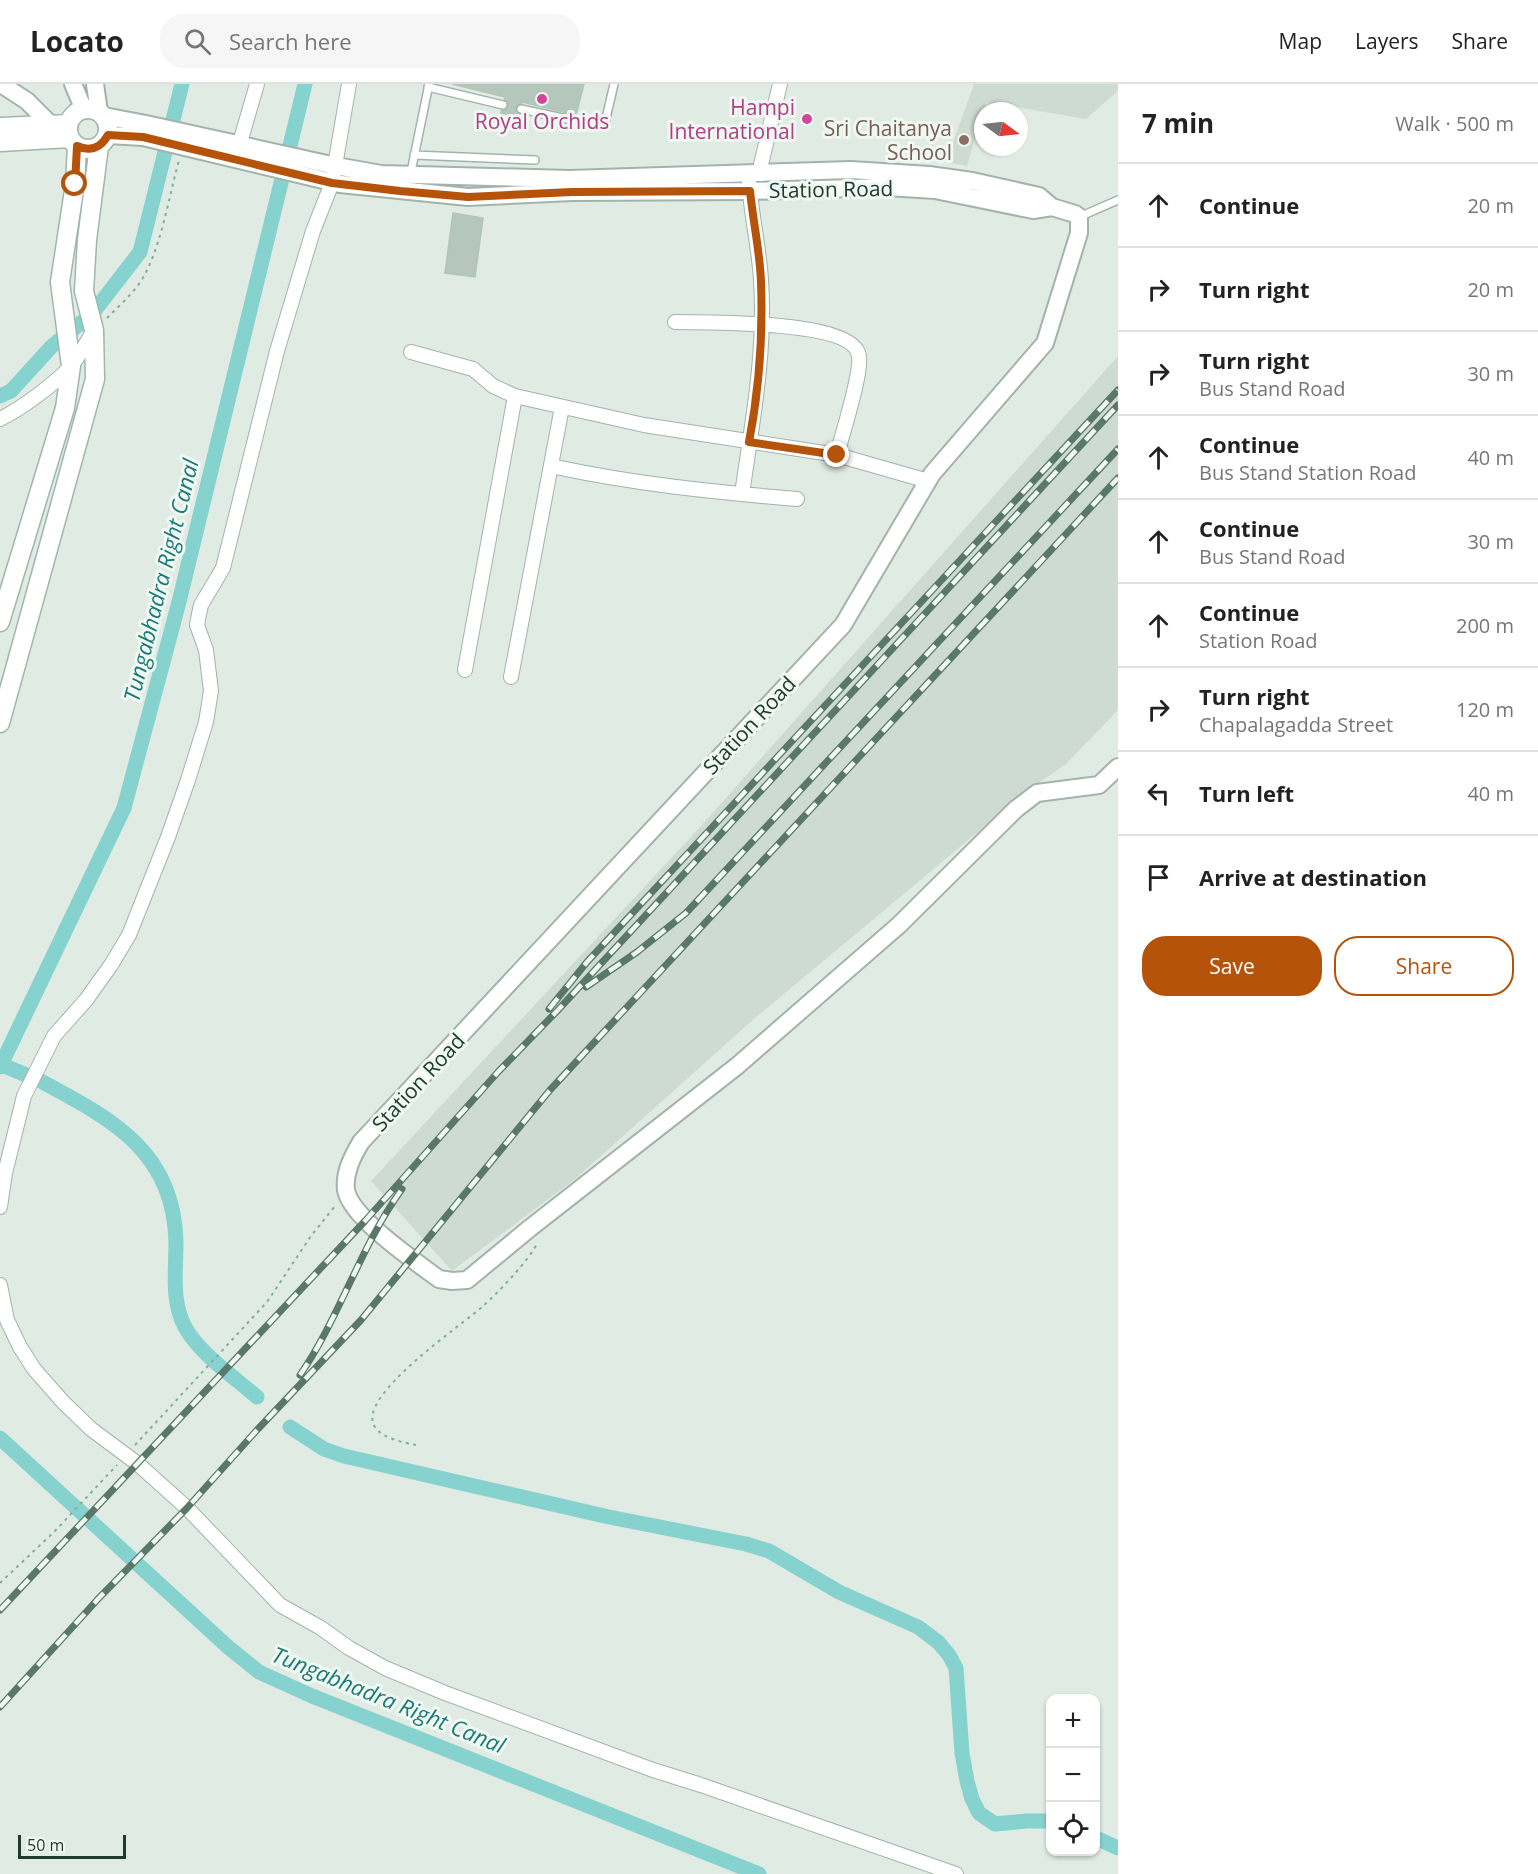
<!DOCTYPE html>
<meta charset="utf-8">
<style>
:root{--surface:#fff;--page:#f6f6f6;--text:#222;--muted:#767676;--line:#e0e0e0;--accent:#b45309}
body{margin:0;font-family:"Open Sans",sans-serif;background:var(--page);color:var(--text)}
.controls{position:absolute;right:18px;bottom:18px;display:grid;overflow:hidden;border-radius:12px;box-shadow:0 2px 4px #0004}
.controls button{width:54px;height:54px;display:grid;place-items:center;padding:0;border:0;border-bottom:2px solid var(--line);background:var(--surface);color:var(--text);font:30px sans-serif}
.compass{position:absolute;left:974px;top:18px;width:54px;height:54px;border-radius:50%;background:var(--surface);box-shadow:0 2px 4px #0004;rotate:105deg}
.scale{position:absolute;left:18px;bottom:15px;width:108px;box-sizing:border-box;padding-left:6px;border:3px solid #203c2f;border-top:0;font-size:16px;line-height:21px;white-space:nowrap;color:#203c2f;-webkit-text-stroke:4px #f0f8f2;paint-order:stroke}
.stop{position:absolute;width:18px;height:18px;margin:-14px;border:4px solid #b45309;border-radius:50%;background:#fff}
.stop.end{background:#b45309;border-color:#fff;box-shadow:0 2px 6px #0008}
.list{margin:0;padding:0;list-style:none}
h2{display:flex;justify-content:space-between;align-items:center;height:78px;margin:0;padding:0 24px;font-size:26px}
h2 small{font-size:20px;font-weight:400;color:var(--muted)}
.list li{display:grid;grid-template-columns:39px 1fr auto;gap:18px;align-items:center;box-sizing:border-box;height:84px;padding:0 24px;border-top:2px solid var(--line)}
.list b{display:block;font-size:22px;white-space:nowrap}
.list p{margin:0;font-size:20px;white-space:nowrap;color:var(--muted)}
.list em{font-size:20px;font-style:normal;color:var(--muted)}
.actions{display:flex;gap:12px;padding:18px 24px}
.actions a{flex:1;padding:14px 0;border:2px solid var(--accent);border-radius:24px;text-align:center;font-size:21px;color:var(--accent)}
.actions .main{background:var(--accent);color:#fff}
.icon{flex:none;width:33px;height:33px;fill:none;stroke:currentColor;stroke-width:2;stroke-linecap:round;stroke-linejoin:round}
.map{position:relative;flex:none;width:1118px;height:1790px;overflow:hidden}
header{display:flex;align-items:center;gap:36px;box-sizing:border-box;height:84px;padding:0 30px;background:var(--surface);border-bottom:2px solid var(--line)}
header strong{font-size:28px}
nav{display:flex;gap:33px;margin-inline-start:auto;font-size:21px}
.search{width:420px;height:54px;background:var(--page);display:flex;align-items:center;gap:15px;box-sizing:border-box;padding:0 21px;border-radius:24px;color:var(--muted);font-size:22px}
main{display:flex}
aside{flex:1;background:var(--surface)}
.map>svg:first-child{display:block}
.built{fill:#cedbd2}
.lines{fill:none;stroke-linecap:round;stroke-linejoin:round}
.canal{stroke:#86d2cf;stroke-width:15}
.building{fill:#b5c6bc;stroke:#b2c5b9;stroke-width:1.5}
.service-casing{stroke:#a3b3aa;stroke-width:10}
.minor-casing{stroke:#a3b3aa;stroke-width:16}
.tertiary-casing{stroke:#a3b3aa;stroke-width:20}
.secondary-casing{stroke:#9eb7a9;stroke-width:21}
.path{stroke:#7fb097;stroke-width:2;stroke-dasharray:3 4.5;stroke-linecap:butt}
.service{stroke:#fff;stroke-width:7}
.minor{stroke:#fff;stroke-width:14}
.tertiary{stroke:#fff;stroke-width:16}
.secondary{stroke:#fff;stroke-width:18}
.rail-casing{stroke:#5a786a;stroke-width:7}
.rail{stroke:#f0f8f2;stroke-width:4.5;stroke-dasharray:14;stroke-linecap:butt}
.route{stroke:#b45309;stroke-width:8}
.hotel-dot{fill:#d1479c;stroke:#f0f8f2;stroke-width:2}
.education-dot{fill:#8d6e63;stroke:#f0f8f2;stroke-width:2}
.labels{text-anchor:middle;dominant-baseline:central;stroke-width:6;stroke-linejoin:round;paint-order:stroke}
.hotel-label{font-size:21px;fill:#b23c85;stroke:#f0f8f2;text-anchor:end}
.education-label{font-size:21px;fill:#785e54;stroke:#f0f8f2;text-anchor:end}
.street-label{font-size:21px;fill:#203c2f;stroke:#f0f8f2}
.water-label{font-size:22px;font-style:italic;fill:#197976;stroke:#f0f8f2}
</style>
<header>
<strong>Locato</strong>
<div class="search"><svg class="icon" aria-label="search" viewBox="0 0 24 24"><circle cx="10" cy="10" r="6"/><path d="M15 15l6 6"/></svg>Search here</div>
<nav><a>Map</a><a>Layers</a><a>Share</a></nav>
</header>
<main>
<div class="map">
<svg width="1118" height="1790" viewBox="0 0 1118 1790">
<rect width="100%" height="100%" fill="#e0ebe4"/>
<!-- built -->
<path class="built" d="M 974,0 L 1118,0 L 1118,7 L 1086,35 L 986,18 L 967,82 L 946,78 Z
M 1118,272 L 1118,626 L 1066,680 L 1027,707 L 755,934 L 574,1096 L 452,1187 L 371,1097 L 701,742 Z"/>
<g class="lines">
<!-- canal -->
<path class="canal" d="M 0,312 L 11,307 L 52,262 L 92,230 L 140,168 L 182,0
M 0,980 L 26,991
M 0,983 L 124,724 L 179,518 L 305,0
M 37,995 C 109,1034 174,1065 176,1158 C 176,1186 171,1217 185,1243 C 199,1269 234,1293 257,1313
M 290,1343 L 324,1365 L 344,1372 L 609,1433 L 746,1460 L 769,1467 L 839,1508 L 918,1543 L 938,1558 L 949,1571 L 956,1584 L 962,1669 L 967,1697 L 972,1715 L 979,1729 L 995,1740 L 1027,1737 L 1050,1737
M 0,1354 L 228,1563 L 259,1588 L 312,1612 L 759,1790
M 1096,1754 L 1118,1764"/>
</g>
<!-- building -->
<path class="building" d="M 452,0 L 584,0 L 576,31 L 522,18 L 519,33 L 501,29 L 505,13 Z
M 453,129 L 483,134 L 475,193 L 445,189 Z"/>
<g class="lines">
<!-- service casing -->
<g class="service-casing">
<path id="service" d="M 428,3 L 503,21
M 521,25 L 604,43 L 614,0
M 414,71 L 535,76
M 412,91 L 412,83 L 429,0
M 1079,133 L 1118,116"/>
</g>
<!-- minor casing -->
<g class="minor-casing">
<path id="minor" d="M 239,62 L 257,0
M 759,89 L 780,0
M 675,238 C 705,239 854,235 859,272 C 862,290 842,350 837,371
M 411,268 L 473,285 L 493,302 L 515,312 L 644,341 L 837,371 L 928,397
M 0,335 C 21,325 56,299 71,282 C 80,271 87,258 94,246
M 551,382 C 634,400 713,408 797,415
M 742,410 C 752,340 766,268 761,196 C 759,163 751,130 749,97
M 465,586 L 515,312
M 511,593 L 562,323
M 0,1123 L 5,1089 L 24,1012 L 54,952 L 86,916 L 111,881 L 129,851 L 168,753 L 188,696 L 206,638 L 211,607 L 206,566 L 197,541 L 199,530 L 201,521 L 223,484 L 277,267 L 313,147 L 332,99 L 349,0
M 0,1201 L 7,1236 L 20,1263 L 34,1285 L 63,1318 L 91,1345 L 138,1380 L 187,1424 L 280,1521 L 321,1544 L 349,1564 L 385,1584 L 445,1609 L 653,1686 L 701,1701 L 956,1790"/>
</g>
<!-- tertiary casing -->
<g class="tertiary-casing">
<path id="tertiary" d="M 1,0 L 27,17 L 51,41
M 73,0 L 84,26
M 95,0 L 99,28
M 104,32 L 146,40 L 336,82 L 381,90 L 569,95 L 851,86 L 929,91 L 972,97 L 1039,112 L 1052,123 L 1075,130 L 1079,133 L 1079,149 L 1045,259 L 932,390 L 843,541 L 361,1058 C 352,1073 344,1089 346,1106 C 351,1134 416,1178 439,1195 L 452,1197 L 467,1196 L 530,1144 L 737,982 L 899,841 L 1016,725 L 1037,709 L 1099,701 L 1118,683
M 108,51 L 143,53 L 340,100 L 468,113 L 572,108 L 750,107 L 887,103 L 935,106 L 1033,126 L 1052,123"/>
</g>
<!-- secondary casing -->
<g class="secondary-casing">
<path id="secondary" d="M68 45a20 20 0 1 1 40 0a20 20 0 1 1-40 0Z
M 0,43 L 68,40
M 0,58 L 70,54
M 0,538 L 65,324 L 71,282 L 60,198 L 75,100 L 77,62
M 0,639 L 95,295 L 94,246 L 84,207 L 87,156 L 99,62"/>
</g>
<!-- path -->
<path class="path" d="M 107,234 C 120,221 135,208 144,192 C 162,159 169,112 179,76
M 135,1361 L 267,1218 L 311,1152 L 335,1122
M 416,1361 C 403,1358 383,1355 375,1343 C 354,1313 464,1240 483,1222 C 496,1211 532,1173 537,1159
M 0,1499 L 54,1448 L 117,1381"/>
<!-- service -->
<use href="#service" class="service"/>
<!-- minor -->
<use href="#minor" class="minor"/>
<!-- tertiary -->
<use href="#tertiary" class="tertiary"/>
<!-- secondary -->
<use href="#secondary" class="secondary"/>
<!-- rail casing -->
<g class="rail-casing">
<path id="rail" d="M 586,903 L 637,868 L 686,829 L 1118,365
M 549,925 L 587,878 L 1118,306
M 300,1291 C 340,1233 360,1163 402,1105
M 0,1526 L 365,1137 L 498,988 L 558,926 L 1118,321
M 0,1623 L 98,1515 L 187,1424 L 257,1346 L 361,1236 L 550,1006 L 1118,394"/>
</g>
<!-- rail -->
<use href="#rail" class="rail"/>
</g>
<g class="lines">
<!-- route -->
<path class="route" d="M 75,100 L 77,62 C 90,68 101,64 108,51 L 143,53 L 332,99 L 400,107 L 468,113 L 572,108 L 750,107 C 753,137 760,168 761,198 C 763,252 759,306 749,358 L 837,371"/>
</g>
<!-- markers -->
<g class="hotel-dot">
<circle cx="542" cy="15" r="6"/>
<circle cx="807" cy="35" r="6"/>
</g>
<circle class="education-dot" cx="964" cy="56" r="6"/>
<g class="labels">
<!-- hotel labels -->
<g class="hotel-label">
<text x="795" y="23">Hampi<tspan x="795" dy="24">International</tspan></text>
<text x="542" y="37" text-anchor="middle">Royal Orchids</text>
</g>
<!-- education labels -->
<g class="education-label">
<text x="952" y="44">Sri Chaitanya<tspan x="952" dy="24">School</tspan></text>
</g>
<!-- street labels -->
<g class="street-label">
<text transform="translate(831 105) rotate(-1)">Station Road</text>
<text transform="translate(749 641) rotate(-47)">Station Road</text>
<text transform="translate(418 998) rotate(-47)">Station Road</text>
</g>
<!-- water labels -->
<g class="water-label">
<text transform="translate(160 496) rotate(-76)">Tungabhadra Right Canal</text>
<text transform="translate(389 1615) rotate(22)">Tungabhadra Right Canal</text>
</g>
</g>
</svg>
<div class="controls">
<button>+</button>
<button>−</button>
<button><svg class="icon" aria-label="locate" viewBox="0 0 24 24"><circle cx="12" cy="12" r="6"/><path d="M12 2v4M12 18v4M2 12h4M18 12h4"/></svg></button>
</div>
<svg class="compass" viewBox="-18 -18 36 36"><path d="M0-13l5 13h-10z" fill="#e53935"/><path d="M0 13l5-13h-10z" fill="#767676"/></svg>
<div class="scale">50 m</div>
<div class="stop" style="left:75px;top:100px"></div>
<div class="stop end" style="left:837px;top:371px"></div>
</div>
<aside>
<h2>7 min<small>Walk · 500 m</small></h2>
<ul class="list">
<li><svg class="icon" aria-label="ahead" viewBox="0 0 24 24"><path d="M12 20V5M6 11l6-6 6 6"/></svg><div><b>Continue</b></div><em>20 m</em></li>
<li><svg class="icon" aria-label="right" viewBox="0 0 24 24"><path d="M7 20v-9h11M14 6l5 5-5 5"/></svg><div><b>Turn right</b></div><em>20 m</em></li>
<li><svg class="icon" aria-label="right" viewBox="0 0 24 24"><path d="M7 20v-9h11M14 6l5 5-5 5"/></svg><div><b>Turn right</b><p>Bus Stand Road</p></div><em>30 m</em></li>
<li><svg class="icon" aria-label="ahead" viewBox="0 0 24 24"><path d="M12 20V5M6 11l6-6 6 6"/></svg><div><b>Continue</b><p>Bus Stand Station Road</p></div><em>40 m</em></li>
<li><svg class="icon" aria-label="ahead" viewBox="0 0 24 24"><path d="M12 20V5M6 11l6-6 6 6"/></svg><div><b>Continue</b><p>Bus Stand Road</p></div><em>30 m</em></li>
<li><svg class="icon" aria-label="ahead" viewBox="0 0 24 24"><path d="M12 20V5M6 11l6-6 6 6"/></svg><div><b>Continue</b><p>Station Road</p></div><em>200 m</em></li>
<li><svg class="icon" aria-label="right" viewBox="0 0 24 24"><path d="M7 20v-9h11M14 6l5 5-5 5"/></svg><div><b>Turn right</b><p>Chapalagadda Street</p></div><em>120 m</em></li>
<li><svg class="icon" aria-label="left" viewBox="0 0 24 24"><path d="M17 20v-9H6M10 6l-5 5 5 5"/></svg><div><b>Turn left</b></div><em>40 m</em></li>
<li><svg class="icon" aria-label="arrive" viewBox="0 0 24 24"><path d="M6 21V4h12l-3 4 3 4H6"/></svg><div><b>Arrive at destination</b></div></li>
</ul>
<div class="actions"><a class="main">Save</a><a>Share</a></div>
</aside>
</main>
